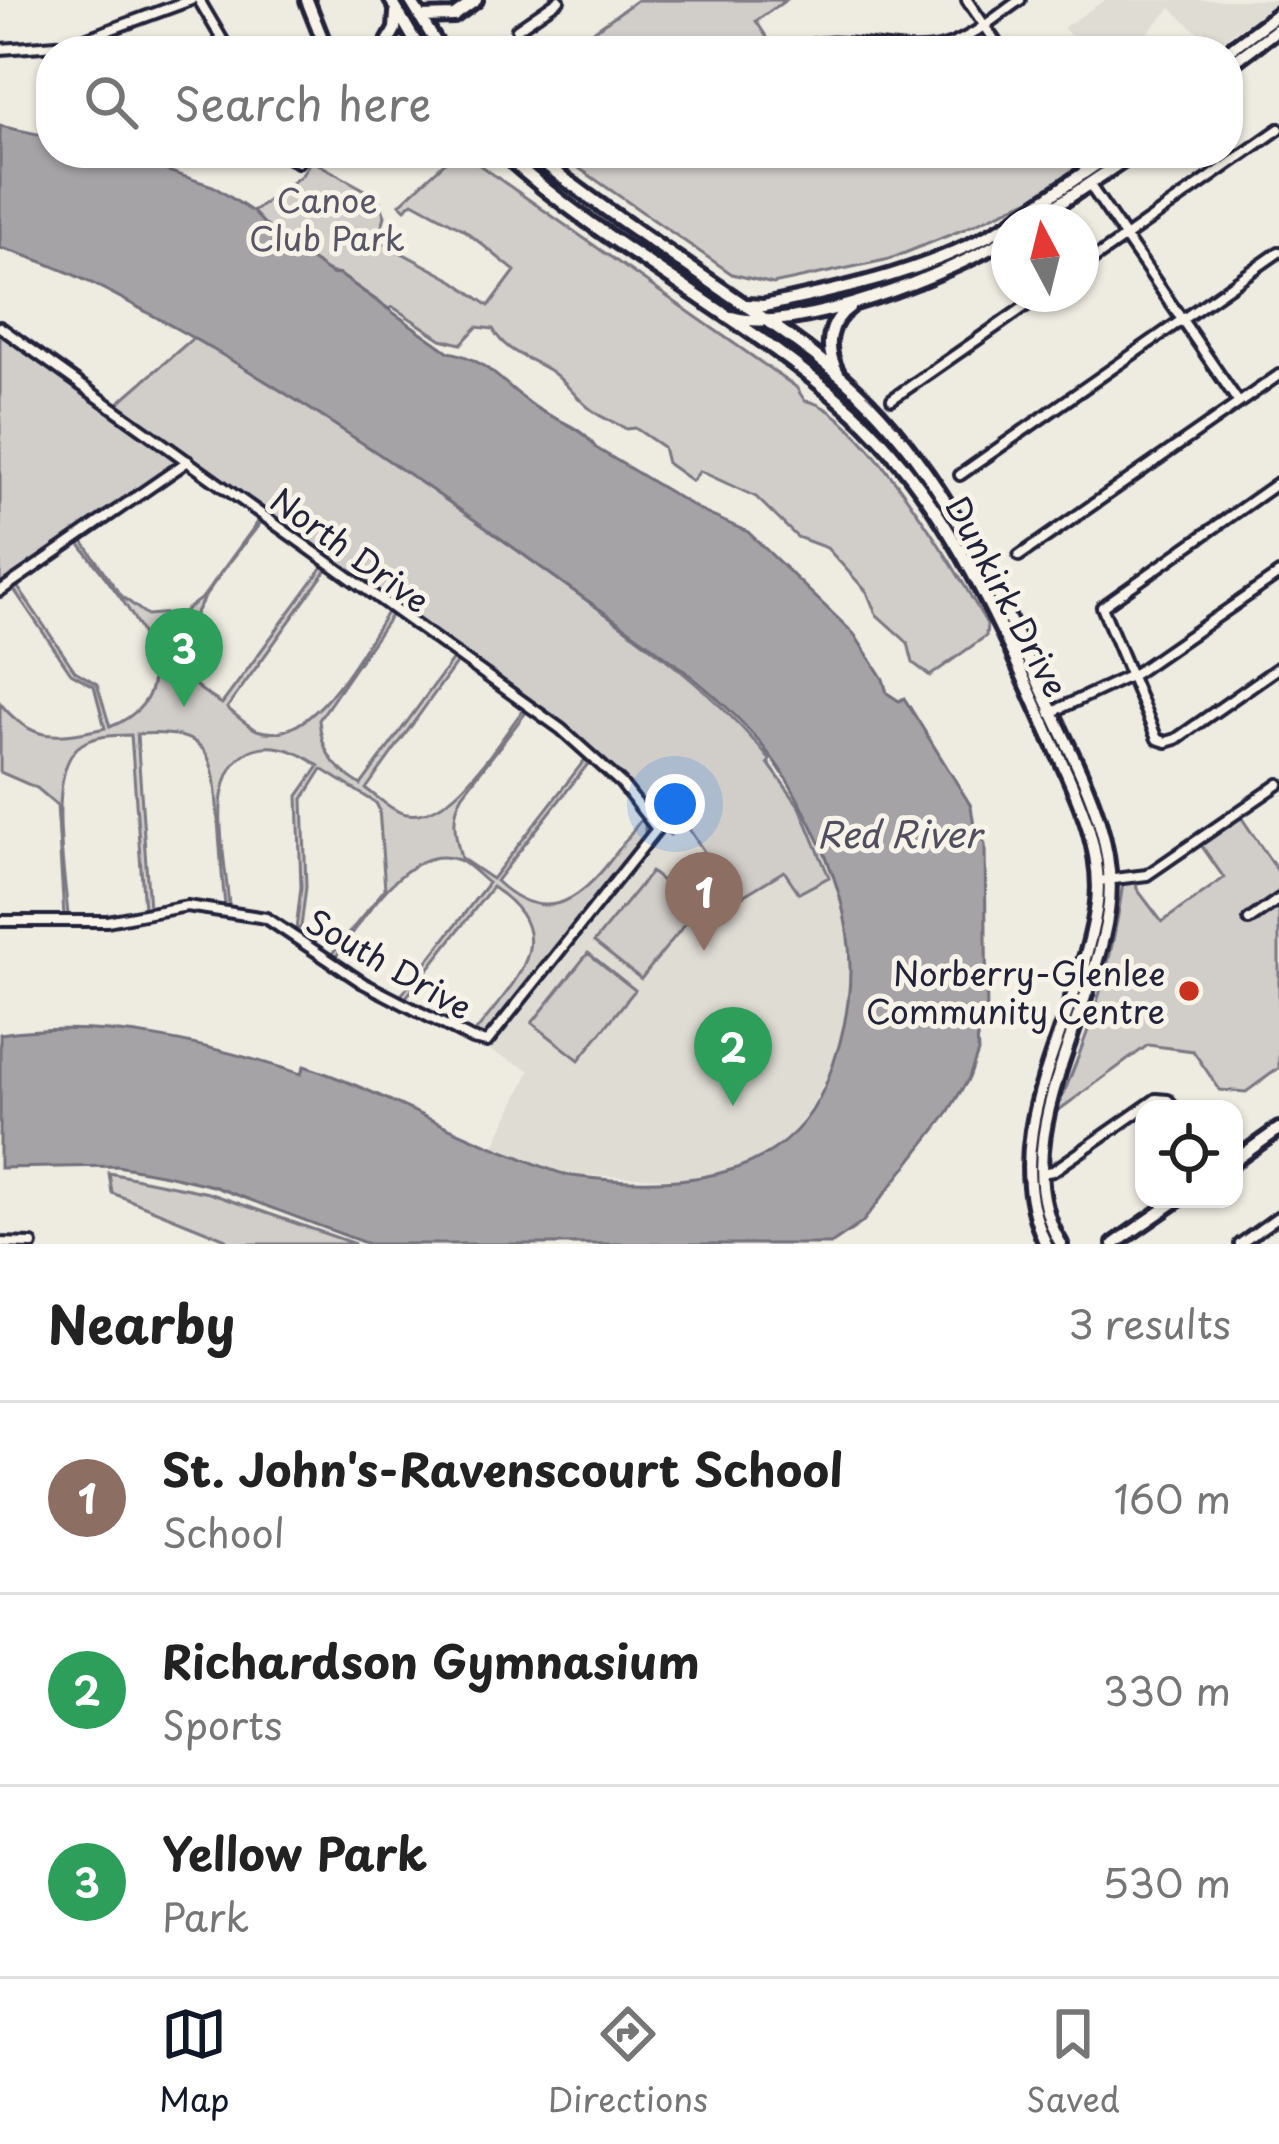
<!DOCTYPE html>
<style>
:root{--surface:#fff;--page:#f6f6f6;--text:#222;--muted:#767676;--line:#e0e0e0;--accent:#111827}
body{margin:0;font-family:"Playpen Sans",sans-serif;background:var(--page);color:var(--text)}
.controls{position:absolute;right:36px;bottom:36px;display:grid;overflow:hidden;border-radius:24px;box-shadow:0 3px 9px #0004}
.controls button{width:108px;height:108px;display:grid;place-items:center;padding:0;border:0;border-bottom:3px solid var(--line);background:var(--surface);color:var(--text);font:60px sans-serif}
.compass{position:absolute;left:991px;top:204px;width:108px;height:108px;border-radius:50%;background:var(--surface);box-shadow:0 3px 9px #0004;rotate:353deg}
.you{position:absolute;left:675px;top:804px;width:42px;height:42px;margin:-30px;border:9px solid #fff;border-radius:50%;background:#1a73e8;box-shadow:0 0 0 18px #1a73e833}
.badge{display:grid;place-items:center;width:78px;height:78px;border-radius:50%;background:var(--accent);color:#fff;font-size:39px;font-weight:700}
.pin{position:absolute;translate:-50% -99px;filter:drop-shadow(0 3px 6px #0008)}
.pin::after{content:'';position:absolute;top:63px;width:42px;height:36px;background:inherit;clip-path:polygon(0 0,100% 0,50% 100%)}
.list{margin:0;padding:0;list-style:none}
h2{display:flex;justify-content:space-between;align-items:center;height:156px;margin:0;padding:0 48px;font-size:51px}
h2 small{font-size:39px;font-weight:400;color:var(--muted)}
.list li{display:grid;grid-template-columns:78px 1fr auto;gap:36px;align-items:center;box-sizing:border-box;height:192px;padding:0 48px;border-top:3px solid var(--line)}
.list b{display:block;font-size:45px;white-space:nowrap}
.list p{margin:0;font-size:39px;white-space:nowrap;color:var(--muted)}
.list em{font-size:39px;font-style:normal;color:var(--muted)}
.icon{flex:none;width:66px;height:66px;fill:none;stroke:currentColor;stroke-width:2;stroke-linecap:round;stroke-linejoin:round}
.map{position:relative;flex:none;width:1279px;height:1244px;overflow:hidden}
.search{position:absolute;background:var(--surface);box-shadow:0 3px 9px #0004;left:36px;right:36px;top:36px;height:132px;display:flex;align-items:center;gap:30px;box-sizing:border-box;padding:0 42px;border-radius:48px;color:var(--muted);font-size:45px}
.sheet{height:732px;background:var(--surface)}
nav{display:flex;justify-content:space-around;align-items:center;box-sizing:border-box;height:168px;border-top:3px solid var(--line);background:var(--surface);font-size:33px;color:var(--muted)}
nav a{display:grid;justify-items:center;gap:6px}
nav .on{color:var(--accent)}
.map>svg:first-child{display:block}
.built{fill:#dfdcd4}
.green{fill:#d1cdc9;stroke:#7a7882;stroke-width:3}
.water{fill:#a6a3a6;stroke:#716f7b;stroke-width:3}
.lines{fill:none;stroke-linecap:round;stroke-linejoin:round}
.street-casing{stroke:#22223b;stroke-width:16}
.secondary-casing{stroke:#22223b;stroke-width:20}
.street{stroke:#f7f3e8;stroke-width:8}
.secondary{stroke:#f7f3e8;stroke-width:10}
.poi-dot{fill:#c8321e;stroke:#f7f3e8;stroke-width:4.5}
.labels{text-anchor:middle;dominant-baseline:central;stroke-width:10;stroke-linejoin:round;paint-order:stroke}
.park-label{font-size:33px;fill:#575566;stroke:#f7f3e8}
.street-label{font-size:33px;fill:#22223b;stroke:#f7f3e8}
.poi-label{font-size:33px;fill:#22223b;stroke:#f7f3e8;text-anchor:end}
.water-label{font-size:36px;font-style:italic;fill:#504f60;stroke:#f7f3e8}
</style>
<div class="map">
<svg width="1279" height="1244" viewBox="0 0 1279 1244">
<rect width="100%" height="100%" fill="#eeebe1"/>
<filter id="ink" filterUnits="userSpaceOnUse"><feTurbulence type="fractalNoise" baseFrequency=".00833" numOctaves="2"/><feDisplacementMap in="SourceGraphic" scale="24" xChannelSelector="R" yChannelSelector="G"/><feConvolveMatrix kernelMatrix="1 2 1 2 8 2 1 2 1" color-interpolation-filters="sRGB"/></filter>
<g filter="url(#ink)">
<!-- built -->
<path class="built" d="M 1105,0 L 1279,0 L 1279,1 L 1213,47 L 1171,8 L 1130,51 L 1086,51 L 1063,28 Z
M 770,760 L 810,819 L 835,877 L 844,909 L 852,974 L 848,1021 L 822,1094 L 790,1136 L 761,1159 L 701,1179 L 568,1175 L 493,1148 L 530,1070 L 490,1051 L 487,1042 L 653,828 Z"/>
<!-- green -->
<path class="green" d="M 637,0 L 786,0 L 756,21 L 776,51 L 565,51 Z
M 455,153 L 474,153 L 478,164 L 796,387 L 805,401 C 858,404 961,578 987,624 L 986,636 L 930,676 L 913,663 L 908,643 L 876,614 L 867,592 L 827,548 L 797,537 L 756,497 L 700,471 L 692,481 L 667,463 L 663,447 L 635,428 L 626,429 C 615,422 603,419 593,411 C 577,400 568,384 552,372 C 532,358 506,354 493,329 L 477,327 L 461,344 L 441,339 L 393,307 L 389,309 L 340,275 C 314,271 271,232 253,212 L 302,175 L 311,160 L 378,197 L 385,216 L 378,240 L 454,281 L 489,306 L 515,271 L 463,229 L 413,202 L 405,209 L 400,204 Z
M 557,153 L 1098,153 L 1039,195 L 962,230 L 890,259 L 773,284 L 732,274 Z
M 0,327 L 181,460 L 0,586 Z
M 193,338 C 316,405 432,489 546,571 C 627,630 708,682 770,760 L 768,763 L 800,807 L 829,877 L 799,893 L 784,871 L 736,900 L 679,814 L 671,818 L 674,826 L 670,835 L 660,829 L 658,817 L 599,756 L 536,704 L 117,404 Z
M 260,519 L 262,521 C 237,556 156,638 192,682 C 199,690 213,698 222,704 L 324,565 L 328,568 L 227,708 C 236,715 247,726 257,730 C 312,750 363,648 388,611 L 392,614 L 319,720 C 322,753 334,768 361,785 L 453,659 L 457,662 L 366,789 C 378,797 393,812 407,814 C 454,821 498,741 524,709 L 527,711 L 463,794 C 450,816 455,835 461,858 L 492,879 L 587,757 L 591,760 L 496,881 C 564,945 604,867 643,817 L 645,820 L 645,834 L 494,1031 L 485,1038 L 473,1035 C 512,984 568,936 492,887 L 404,1000 L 399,998 L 488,883 C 480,877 469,864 459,860 C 407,840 361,924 334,959 L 330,956 L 385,889 L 379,809 L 376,803 L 322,769 L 303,799 L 306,887 L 301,927 L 296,930 L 301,887 L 298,796 L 319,766 C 282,738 234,736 223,791 C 216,821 227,874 229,907 L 225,906 C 222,877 220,848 218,820 C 214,755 212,729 137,734 L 149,908 L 144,909 L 131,735 C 114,735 91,735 77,748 C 47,776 65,876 68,915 L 64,916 L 57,805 L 37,788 L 0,772 L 0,703 C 33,744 58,738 105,728 L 94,686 L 71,673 L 13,588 L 17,586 L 75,671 L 97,684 L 110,727 C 207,687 115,592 79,543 L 82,540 L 121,596 L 147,615 L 183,612 L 203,597 Z
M 1239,814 L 1279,873 L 1279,897 L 1273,902 L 1279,912 L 1279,1068 L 1246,1092 L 1220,1090 L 1193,1051 L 1148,1045 L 1055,1113 C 1088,1040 1113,961 1123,882 L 1136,880 L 1137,889 L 1162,922 L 1224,878 L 1199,842 Z
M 651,872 L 697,909 L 641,979 L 594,942 Z
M 588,953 L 635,990 L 579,1060 L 532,1023 Z
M 109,1173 L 209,1193 L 355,1244 L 225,1244 L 226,1239 L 112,1193 Z"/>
<!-- water -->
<path class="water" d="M 0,126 L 51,137 L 51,153 L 114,153 L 213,186 L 253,212 L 271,231 L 331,274 L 340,275 L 449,352 C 486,358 506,387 535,407 C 558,422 580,425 596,448 L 703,512 L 748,532 L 854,634 L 883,679 L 887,693 L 899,701 L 904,698 L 971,806 L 974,826 L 980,829 L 985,845 L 987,1023 L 977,1036 L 978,1052 L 969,1078 L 945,1117 L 862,1223 L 831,1244 L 368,1244 L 213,1186 L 166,1175 L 117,1166 L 0,1168 L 0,1034 C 104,1019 202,1042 301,1074 L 304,1066 C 379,1090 446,1131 519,1157 C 536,1164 555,1173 572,1176 C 665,1188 782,1188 825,1086 C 872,973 849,887 790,785 C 737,695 635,636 553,576 C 434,490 313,406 186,334 C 126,300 67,266 0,248 Z"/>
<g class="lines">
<!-- street casing -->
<g class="street-casing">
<path id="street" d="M 199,0 L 229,51
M 967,0 L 1002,51
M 517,29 L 559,0
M 0,49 L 71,44 L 191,0
M 290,51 L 304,46
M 791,51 C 838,29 891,58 939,48 C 968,42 996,16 1020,0
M 280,153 L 298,162
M 1089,184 L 1239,403
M 1081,268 L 1279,129
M 0,327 L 561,729 L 621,783 L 657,829 L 487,1042 L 472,1039 L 363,983 L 266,918 L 187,906 L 107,921 L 0,921
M 892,399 L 1043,294
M 960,475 L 1279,252
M 1279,482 L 1102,607 L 1157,739 L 1166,742 L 1176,739 L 1279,667
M 1019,556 L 1279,375
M 0,591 L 188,461
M 1050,713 L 1136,673 L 1279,574
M 1098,881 L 1147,875 L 1279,784
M 1249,920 L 1279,899
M 1041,1173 L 1053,1171 L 1156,1099 L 1168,1100 L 1175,1109
M 0,1243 L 32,1244
M 1240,1244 L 1279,1216"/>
</g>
<!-- secondary casing -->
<g class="secondary-casing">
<path id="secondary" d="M 307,0 L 327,51
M 391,0 L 421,51
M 410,0 L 441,51
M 420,17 L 454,16 L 476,0
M 383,51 L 395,29 L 396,13
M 391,51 L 417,51
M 1228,51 L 1279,13
M 1228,66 L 1279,28
M 503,153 C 610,251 746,315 854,413 C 944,497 994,611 1043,721 C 1069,780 1107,844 1096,911 C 1079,1020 993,1134 1046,1244
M 531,153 C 598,206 669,253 739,301 C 783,332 830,363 868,402 C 952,488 999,597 1049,705 C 1078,769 1119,839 1108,912 C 1094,1014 1001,1146 1061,1244
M 1012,222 L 1113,153
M 1032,222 L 1135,153
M 746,305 L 764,306 C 850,288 933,270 1009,224
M 732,317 C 794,336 955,272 1009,237
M 838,373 C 824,348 828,322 851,306
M 1234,1161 L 1279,1129
M 1114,1244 L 1179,1199"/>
</g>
<!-- street -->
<use href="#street" class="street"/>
<!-- secondary -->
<use href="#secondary" class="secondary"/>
</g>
</g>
<!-- markers -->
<circle class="poi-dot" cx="1189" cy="991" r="12"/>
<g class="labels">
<!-- park labels -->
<g class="park-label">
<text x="327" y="199">Canoe<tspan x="327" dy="38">Club Park</tspan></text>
</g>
<!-- street labels -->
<g class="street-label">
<text transform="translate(351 549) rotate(36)">North Drive</text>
<text transform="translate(1008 596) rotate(62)">Dunkirk Drive</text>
<text transform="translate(390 963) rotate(30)">South Drive</text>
</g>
<!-- poi labels -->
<g class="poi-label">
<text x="1165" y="972">Norberry-Glenlee<tspan x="1165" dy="38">Community Centre</tspan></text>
</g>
<!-- water labels -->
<g class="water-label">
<text x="899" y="833">Red River</text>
</g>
</g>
</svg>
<div class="controls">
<button><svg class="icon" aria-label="locate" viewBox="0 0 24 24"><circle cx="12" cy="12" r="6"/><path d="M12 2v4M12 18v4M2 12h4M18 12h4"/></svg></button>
</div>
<svg class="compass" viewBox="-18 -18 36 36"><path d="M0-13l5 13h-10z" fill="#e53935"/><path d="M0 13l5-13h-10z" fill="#767676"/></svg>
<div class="you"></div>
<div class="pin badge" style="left:704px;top:951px;background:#8d6e63">1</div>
<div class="pin badge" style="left:733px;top:1106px;background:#2e9e5b">2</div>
<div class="pin badge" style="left:184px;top:707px;background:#2e9e5b">3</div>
<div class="search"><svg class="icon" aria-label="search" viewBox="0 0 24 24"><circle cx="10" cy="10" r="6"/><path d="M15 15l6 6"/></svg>Search here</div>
</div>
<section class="sheet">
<h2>Nearby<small>3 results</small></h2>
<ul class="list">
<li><span class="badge" style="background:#8d6e63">1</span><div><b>St. John's-Ravenscourt School</b><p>School</p></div><em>160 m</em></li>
<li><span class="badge" style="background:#2e9e5b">2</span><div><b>Richardson Gymnasium</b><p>Sports</p></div><em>330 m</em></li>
<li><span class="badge" style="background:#2e9e5b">3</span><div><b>Yellow Park</b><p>Park</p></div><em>530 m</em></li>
</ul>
</section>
<nav>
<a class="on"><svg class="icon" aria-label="map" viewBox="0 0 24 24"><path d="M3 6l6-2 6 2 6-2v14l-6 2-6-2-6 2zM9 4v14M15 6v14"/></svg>Map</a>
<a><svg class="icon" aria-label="directions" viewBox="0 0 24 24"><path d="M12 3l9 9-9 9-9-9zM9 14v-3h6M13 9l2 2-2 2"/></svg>Directions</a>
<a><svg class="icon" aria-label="saved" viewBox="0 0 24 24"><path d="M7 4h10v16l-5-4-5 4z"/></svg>Saved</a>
</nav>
